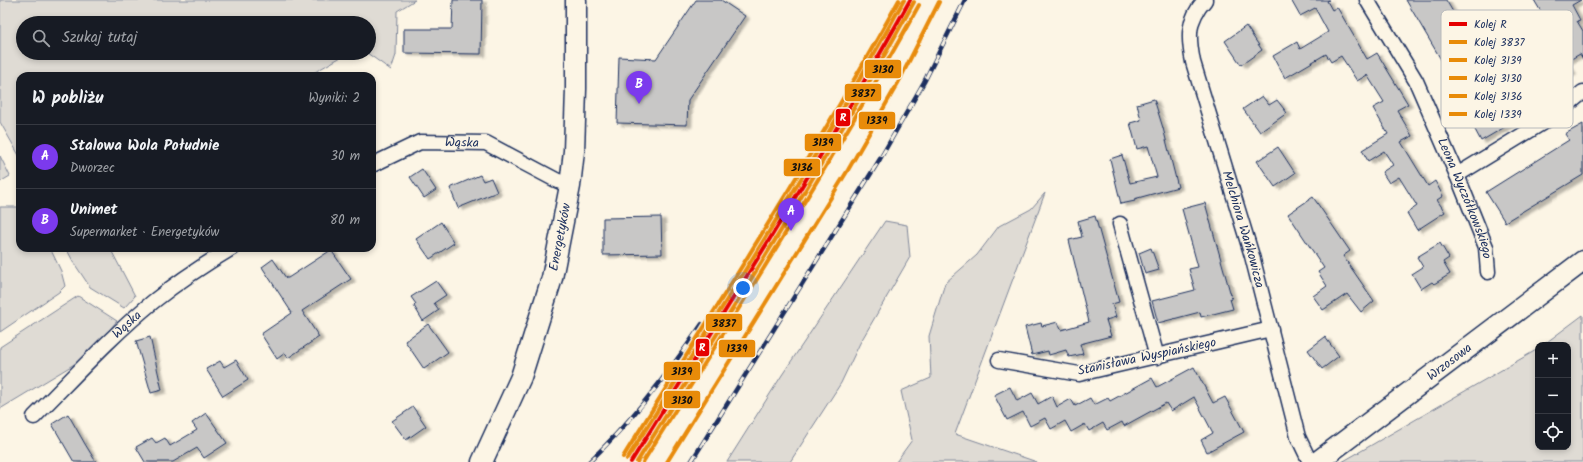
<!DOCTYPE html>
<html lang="pl">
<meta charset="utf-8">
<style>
:root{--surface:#171b24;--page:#242831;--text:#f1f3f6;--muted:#9ea1a6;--line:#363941;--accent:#7c3aed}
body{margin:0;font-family:Kalam,sans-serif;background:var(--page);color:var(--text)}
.controls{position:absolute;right:12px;bottom:12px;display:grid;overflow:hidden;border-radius:8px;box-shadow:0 2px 6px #0003}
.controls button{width:36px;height:36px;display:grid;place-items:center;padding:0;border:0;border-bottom:1px solid var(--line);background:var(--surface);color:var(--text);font:20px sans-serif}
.you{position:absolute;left:743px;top:288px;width:14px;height:14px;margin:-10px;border:3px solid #fff;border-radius:50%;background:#1a73e8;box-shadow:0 0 0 6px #1a73e833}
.badge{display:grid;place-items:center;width:26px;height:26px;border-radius:50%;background:var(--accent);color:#fff;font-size:13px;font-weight:700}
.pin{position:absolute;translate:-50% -33px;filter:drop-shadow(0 1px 2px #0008)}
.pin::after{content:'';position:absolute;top:21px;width:14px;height:12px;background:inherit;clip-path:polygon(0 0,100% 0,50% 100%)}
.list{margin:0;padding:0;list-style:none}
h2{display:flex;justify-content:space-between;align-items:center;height:52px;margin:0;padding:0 16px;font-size:17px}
h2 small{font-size:13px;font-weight:400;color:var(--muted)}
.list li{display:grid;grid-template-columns:26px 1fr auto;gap:12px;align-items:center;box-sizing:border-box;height:64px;padding:0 16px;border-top:1px solid var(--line)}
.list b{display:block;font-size:15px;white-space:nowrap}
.list p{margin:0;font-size:13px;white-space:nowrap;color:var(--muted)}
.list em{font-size:13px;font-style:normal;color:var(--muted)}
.icon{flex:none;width:22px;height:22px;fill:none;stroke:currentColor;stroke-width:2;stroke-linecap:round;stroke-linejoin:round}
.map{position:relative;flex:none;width:1583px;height:462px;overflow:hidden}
.search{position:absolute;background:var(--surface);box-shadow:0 2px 6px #0003;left:16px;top:16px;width:360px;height:44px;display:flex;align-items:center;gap:10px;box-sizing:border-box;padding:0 14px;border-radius:22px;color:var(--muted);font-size:15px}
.panel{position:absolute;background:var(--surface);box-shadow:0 2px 6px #0003;left:16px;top:72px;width:360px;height:180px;border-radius:12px}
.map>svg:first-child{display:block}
.green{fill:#dfdbd4;stroke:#7d8599}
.building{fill:#c8c7c6;stroke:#1b2f5e;filter:url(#shadow)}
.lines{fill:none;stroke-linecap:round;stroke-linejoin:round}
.street-casing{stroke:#1b2f5e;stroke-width:17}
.secondary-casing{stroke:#1b2f5e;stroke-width:23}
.street{stroke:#fcf5e5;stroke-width:14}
.secondary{stroke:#fcf5e5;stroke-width:20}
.rail-casing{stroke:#1b2f5e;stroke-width:4.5}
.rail{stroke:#fcf5e5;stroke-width:3;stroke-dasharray:9;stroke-linecap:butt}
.rail-1-casing{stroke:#fcf5e5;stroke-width:7}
.rail-2-casing{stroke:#fcf5e5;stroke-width:7}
.rail-3-casing{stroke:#fcf5e5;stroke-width:7}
.rail-4-casing{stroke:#fcf5e5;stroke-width:7}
.rail-5-casing{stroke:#fcf5e5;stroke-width:7}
.rail-6-casing{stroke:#fcf5e5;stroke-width:7}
.rail-1{stroke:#e50000;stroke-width:4}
.rail-2{stroke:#e88b09;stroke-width:4}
.rail-3{stroke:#e88b09;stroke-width:4}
.rail-4{stroke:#e88b09;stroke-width:4}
.rail-5{stroke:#e88b09;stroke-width:4}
.rail-6{stroke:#e88b09;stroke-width:4}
.labels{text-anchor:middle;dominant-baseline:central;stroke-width:3.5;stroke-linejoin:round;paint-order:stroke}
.street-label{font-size:13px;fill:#1b2f5e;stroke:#fcf5e5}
.key{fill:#fcf5e5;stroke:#b8babc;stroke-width:1}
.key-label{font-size:11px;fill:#1b2f5e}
.line-badge{stroke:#fcf5e5;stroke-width:1.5}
.badge-label{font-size:11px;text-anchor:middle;font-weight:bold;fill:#fff}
.pale-badge-label{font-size:11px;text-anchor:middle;font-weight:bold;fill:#111}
</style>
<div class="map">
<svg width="1583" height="462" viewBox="0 0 1583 462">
<defs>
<filter id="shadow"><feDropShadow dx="4.5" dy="2.5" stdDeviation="1" flood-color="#0004"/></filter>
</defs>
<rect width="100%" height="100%" fill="#fcf5e5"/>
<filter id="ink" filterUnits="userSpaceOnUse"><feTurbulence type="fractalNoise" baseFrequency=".025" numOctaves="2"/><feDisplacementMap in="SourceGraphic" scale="8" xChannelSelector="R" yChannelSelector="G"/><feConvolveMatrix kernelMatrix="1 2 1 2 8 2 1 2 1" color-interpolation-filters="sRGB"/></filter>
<g filter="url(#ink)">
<!-- green -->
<path class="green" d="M 0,0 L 415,0 L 397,11 L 396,55 L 391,70 L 367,53 L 369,53 L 369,23 L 23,23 L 23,53 L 348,53 L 308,76 L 20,76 L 20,157 L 0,122 Z
M 0,156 L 10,176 L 0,182 Z
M 1045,193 L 955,434 L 1037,462 L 896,462 L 912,440 L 901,391 L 931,378 L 929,336 L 945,283 L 977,255 L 999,226 L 1031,209 Z
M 0,207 L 20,207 L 20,248 L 50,248 L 61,271 L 65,286 L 59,292 L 0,332 Z
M 885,221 L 907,225 L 910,257 L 860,343 L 841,383 L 790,462 L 727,462 L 782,375 Z
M 66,248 L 110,248 L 135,296 L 124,308 L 90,287 L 74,263 Z
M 78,296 L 117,321 L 86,357 L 0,409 L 0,347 Z
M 1583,315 L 1583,462 L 1342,462 L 1538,349 L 1538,447 L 1568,447 L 1568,345 L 1543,345 Z"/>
<!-- building -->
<path class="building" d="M 453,0 L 482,0 L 481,54 L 404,53 L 404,29 L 452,29 Z
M 696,0 L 721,0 L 745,16 L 688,100 L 687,125 L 617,123 L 619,57 L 656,59 Z
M 1291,0 L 1329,0 L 1327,1 L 1332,10 L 1337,7 L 1367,59 L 1377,53 L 1408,104 L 1397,110 L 1412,136 L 1401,142 L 1428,186 L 1435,181 L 1443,196 L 1437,200 L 1445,212 L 1417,230 L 1407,213 L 1417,206 L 1399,177 L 1389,183 L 1382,172 L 1393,165 L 1384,151 L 1368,161 L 1362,150 L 1388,134 L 1373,108 L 1384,102 L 1367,75 L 1357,81 L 1341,56 L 1331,62 L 1326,54 L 1285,78 L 1273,56 L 1297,42 L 1300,49 L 1328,32 L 1315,8 L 1300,16 Z
M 1406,0 L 1446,0 L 1483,63 L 1479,65 L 1504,108 L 1501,109 L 1510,124 L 1481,141 L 1473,126 L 1475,125 L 1450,82 L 1453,80 Z
M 1534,0 L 1581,0 L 1572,5 L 1580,20 L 1577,21 L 1583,31 L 1583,59 L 1580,54 L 1566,62 L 1572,72 L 1547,87 L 1538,72 L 1552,64 L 1545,54 L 1571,38 L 1557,14 L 1546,20 Z
M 1246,26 L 1262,50 L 1241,65 L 1225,41 Z
M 1262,96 L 1269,105 L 1277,100 L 1287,113 L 1260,132 L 1243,109 Z
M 1154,99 L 1163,128 L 1178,187 L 1134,199 L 1135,201 L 1121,204 L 1110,159 L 1122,155 L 1130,183 L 1157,177 L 1148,146 L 1137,149 L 1130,123 L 1141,120 L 1137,104 Z
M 1583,124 L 1583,175 L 1505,222 L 1486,192 L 1569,140 L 1565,134 Z
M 1278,147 L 1295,173 L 1275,187 L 1257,161 Z
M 422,169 L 436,190 L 424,198 L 410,177 Z
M 480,175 L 483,181 L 491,178 L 497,192 L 458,208 L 450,188 Z
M 1313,197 L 1350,251 L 1343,256 L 1374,301 L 1361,312 L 1347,294 L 1323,310 L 1313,296 L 1327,286 L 1318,272 L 1324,268 L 1288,214 Z
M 1205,203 L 1232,299 L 1230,299 L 1233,309 L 1201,317 L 1200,312 L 1158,323 L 1152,301 L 1195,290 L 1189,269 L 1198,267 L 1182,209 Z
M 1095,216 L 1119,302 L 1112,304 L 1116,317 L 1106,320 L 1111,336 L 1080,344 L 1083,354 L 1069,357 L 1066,350 L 1049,355 L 1048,351 L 1032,355 L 1025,327 L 1041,323 L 1042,326 L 1058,322 L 1061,330 L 1089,322 L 1069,240 L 1082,237 L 1078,221 Z
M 661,217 L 662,254 L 603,255 L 603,218 Z
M 441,222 L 454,243 L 430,259 L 416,239 Z
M 1440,243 L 1449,258 L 1443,262 L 1450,274 L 1434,284 L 1432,282 L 1421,289 L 1412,274 L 1423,267 L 1417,257 Z
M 1151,248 L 1159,270 L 1145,274 L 1139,253 Z
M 331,250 L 351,279 L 302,311 L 319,337 L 288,358 L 285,353 L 277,359 L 261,334 L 292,313 L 262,267 L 273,259 L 286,278 L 288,278 Z
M 436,281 L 446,295 L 434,303 L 439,310 L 423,321 L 414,306 L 416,304 L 411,297 Z
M 428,324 L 448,352 L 424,369 L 405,341 Z
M 150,337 L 162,390 L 151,393 L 136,341 Z
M 1325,337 L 1339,356 L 1322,369 L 1308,350 Z
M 236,360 L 248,380 L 223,396 L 206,369 L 220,361 L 224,367 Z
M 1194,367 L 1213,403 L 1225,397 L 1244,432 L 1207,452 L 1201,440 L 1213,433 L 1194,397 L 1171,411 L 1166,403 L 1124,426 L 1122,422 L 1107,430 L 1103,423 L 1089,431 L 1085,424 L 1071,432 L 1065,421 L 1051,429 L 1045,418 L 1030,426 L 1023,412 L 1007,420 L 994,395 L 1010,387 L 1017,401 L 1032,393 L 1038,404 L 1052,396 L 1057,407 L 1071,399 L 1075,406 L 1090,398 L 1094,405 L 1108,398 L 1110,401 L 1152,378 L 1157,387 Z
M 413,407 L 426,426 L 406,440 L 392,421 Z
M 206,413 L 227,443 L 204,458 L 197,448 L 173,462 L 145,462 L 136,447 L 152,438 L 156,443 L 165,438 L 170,446 L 197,430 L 192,423 Z
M 68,414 L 85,444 L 96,462 L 74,462 L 52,424 Z"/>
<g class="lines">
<!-- street casing -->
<g class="street-casing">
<g id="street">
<path id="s1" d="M 1205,0 C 1187,20 1188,37 1193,62 L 1252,256 L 1298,437 L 1310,462"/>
<path id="s2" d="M 1367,0 L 1416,81 L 1457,175 L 1486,247 L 1488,272"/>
<path id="s3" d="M 372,165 L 420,142 L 486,143 L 556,180 L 570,186"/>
<path d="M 1457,175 L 1555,115 L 1583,92"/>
<path d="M 1120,224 L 1157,357"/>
<path d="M 999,360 L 1079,374 L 1271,329"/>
<path id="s4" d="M 34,417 C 73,378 111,336 154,301 C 179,281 205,264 232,248"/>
</g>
</g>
<!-- secondary casing -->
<g class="secondary-casing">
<g id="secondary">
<path id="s5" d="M 482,462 L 521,377 L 552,278 L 570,186 L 574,151 L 576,89 L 576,0"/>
<path id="s6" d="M 1317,462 L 1583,261"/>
</g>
</g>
<!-- street -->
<use href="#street" class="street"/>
<!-- secondary -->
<use href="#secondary" class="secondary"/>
<!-- rail casing -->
<g class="rail-casing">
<path id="rail" d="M 589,462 C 633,420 668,374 702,324
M 691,462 L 880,159 L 924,82 L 965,0"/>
</g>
<!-- rail -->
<use href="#rail" class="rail"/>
<!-- rail-1 casing -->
<g class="rail-1-casing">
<path id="rail-1" d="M 631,462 C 726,309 823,158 910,0"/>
</g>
<!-- rail-2 casing -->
<g class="rail-2-casing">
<path id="rail-2" d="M 637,462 C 732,310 828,159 914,2"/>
</g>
<!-- rail-3 casing -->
<g class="rail-3-casing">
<path id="rail-3" d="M 627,459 C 722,308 818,157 904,0"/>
</g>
<!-- rail-4 casing -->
<g class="rail-4-casing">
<path id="rail-4" d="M 643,462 C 737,311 833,161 919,5"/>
</g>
<!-- rail-5 casing -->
<g class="rail-5-casing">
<path id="rail-5" d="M 623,457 C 717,306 813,156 899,0"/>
</g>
<!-- rail-6 casing -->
<g class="rail-6-casing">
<path id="rail-6" d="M 667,462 L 848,170 L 898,83 L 939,2"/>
</g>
<!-- rail-1 -->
<use href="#rail-1" class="rail-1"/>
<!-- rail-2 -->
<use href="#rail-2" class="rail-2"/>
<!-- rail-3 -->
<use href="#rail-3" class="rail-3"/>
<!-- rail-4 -->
<use href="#rail-4" class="rail-4"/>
<!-- rail-5 -->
<use href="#rail-5" class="rail-5"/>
<!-- rail-6 -->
<use href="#rail-6" class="rail-6"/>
</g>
</g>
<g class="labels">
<!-- street labels -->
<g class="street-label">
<text stroke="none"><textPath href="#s3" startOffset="95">Wąska</textPath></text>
<text stroke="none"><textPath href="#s2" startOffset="222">Leona Wyczółkowskiego</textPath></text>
<text stroke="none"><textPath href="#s1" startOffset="241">Melchiora Wańkowicza</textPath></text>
<text stroke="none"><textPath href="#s5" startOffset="239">Energetyków</textPath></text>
<text stroke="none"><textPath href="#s4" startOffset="131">Wąska</textPath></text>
<text transform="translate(1147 357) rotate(-12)">Stanisława Wyspiańskiego</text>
<text stroke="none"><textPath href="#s6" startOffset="166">Wrzosowa</textPath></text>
</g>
</g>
<!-- legend -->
<rect x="1441" y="10" width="132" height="118" rx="6" class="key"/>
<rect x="1449" y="22" width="18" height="4" fill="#e50000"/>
<rect x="1449" y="40" width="18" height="4" fill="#e88b09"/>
<rect x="1449" y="58" width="18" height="4" fill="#e88b09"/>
<rect x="1449" y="76" width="18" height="4" fill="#e88b09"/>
<rect x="1449" y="94" width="18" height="4" fill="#e88b09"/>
<rect x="1449" y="112" width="18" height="4" fill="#e88b09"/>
<g class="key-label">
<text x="1474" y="28">Kolej R</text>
<text x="1474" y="46">Kolej 3837</text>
<text x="1474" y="64">Kolej 3139</text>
<text x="1474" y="82">Kolej 3130</text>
<text x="1474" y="100">Kolej 3136</text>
<text x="1474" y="118">Kolej 1339</text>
</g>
<g class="line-badge">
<rect x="864" y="59" width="38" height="20" rx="4" fill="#e88b09"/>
<rect x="844" y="83" width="38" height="19" rx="4" fill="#e88b09"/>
<rect x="835" y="108" width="16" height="19" rx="4" fill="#e50000"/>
<rect x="858" y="111" width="38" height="19" rx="4" fill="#e88b09"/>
<rect x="804" y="133" width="38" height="19" rx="4" fill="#e88b09"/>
<rect x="783" y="158" width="38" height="19" rx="4" fill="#e88b09"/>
<rect x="705" y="313" width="38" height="19" rx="4" fill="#e88b09"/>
<rect x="695" y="338" width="15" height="19" rx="4" fill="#e50000"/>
<rect x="718" y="339" width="38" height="19" rx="4" fill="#e88b09"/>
<rect x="663" y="361" width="38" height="20" rx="4" fill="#e88b09"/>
<rect x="663" y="390" width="38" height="19" rx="4" fill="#e88b09"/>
</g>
<g class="badge-label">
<text x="843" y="121">R</text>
<text x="702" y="351">R</text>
</g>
<g class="pale-badge-label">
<text x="883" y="73">3130</text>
<text x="863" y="97">3837</text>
<text x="877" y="124">1339</text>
<text x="823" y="146">3139</text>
<text x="802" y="171">3136</text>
<text x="724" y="327">3837</text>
<text x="737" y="352">1339</text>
<text x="682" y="375">3139</text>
<text x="682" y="404">3130</text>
</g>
</svg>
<div class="controls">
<button>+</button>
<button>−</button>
<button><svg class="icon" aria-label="locate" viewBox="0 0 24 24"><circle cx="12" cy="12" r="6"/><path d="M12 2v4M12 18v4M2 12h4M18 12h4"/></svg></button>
</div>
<div class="you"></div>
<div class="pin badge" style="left:791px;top:231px">A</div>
<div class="pin badge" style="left:639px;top:104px">B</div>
<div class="search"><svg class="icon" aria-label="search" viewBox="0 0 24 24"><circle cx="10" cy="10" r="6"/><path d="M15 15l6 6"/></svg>Szukaj tutaj</div>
<section class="panel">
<h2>W pobliżu<small>Wyniki: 2</small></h2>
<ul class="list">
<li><span class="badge">A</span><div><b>Stalowa Wola Południe</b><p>Dworzec</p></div><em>30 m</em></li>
<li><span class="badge">B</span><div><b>Unimet</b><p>Supermarket · Energetyków</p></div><em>80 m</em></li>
</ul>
</section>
</div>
